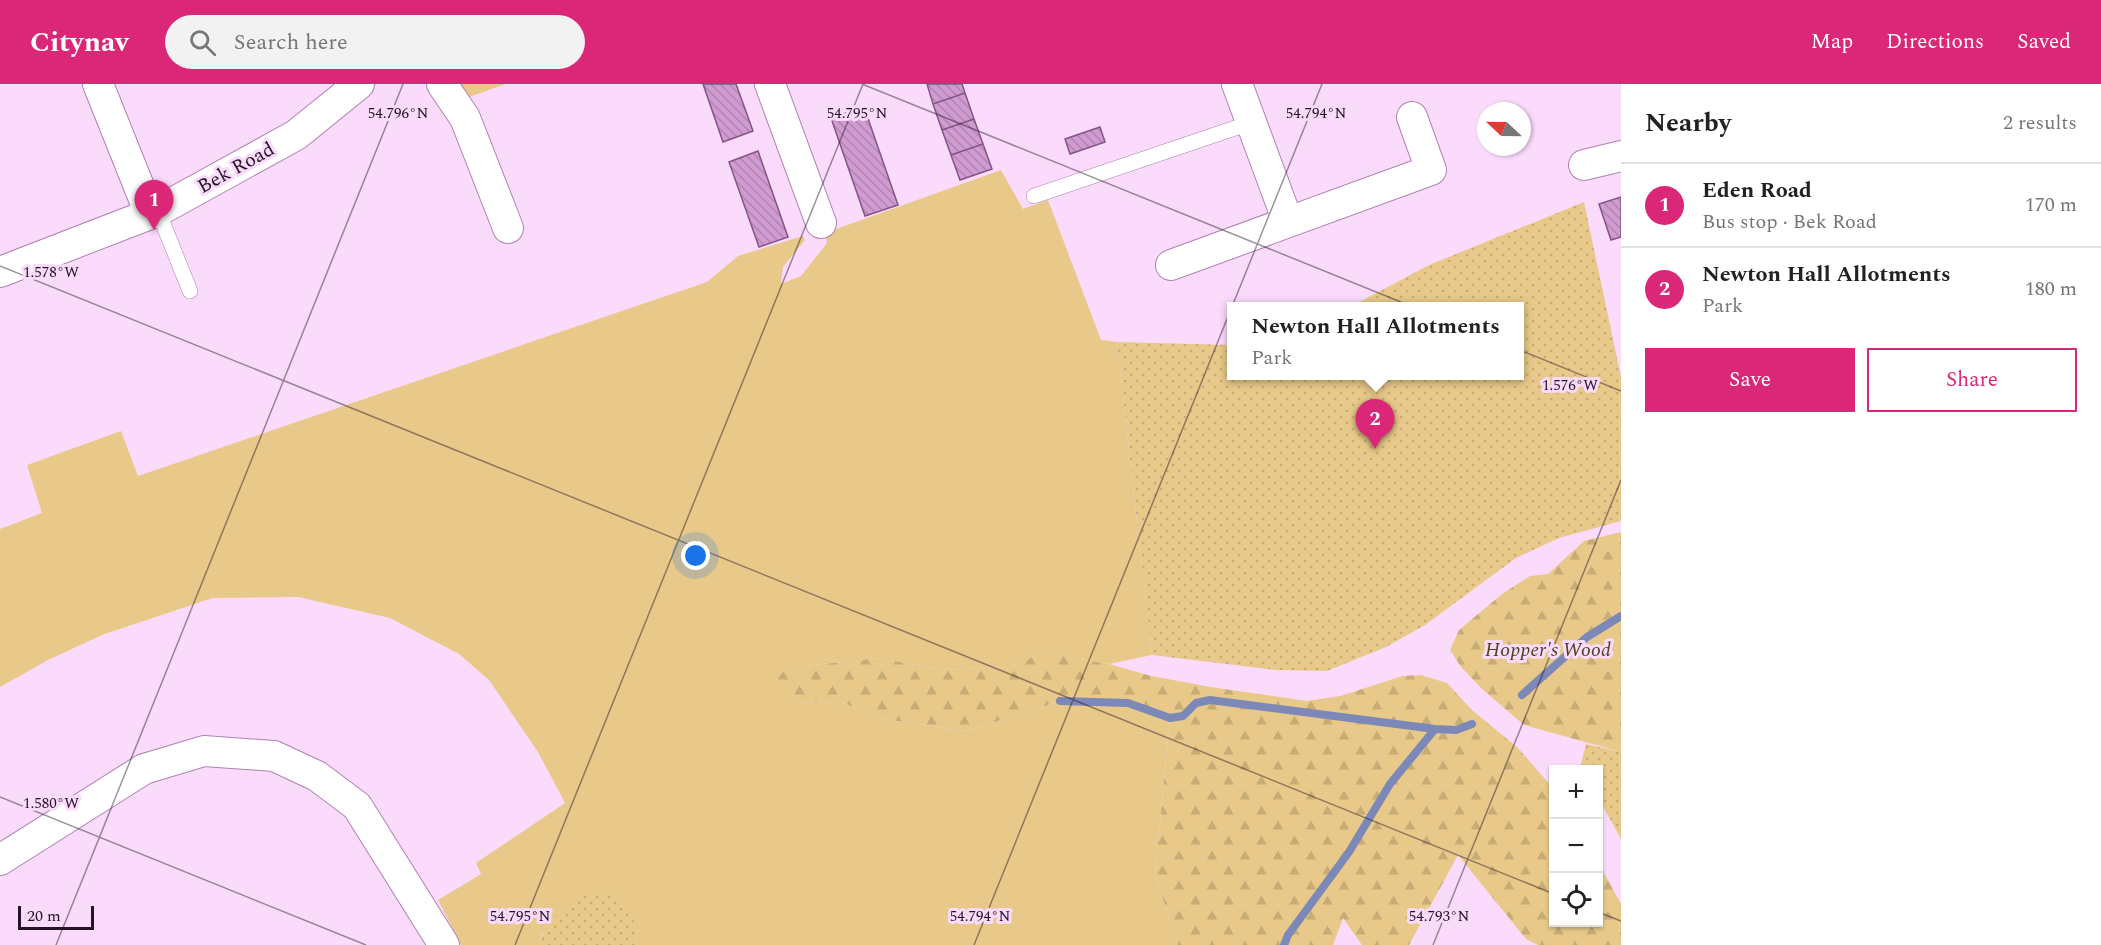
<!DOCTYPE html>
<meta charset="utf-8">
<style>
:root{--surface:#fff;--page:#f2f2f2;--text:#222;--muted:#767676;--line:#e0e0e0;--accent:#db2777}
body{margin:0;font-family:Spectral,serif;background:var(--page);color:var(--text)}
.controls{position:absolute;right:18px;bottom:18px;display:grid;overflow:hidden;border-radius:0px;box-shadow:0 2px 4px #0004}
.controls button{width:54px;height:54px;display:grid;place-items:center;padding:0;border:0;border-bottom:2px solid var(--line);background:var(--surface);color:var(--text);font:30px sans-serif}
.compass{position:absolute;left:1477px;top:18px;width:54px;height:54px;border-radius:50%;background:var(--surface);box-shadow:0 2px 4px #0004;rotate:292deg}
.scale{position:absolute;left:18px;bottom:15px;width:76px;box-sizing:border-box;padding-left:6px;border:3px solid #251226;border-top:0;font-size:16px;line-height:21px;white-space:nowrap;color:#251226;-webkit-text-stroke:4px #fbdbfc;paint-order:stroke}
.you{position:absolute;left:696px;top:472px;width:21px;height:21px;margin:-15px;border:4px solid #fff;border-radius:50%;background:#1a73e8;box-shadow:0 0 0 9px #1a73e833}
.badge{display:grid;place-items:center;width:39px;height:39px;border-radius:50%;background:var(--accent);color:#fff;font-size:20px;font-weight:700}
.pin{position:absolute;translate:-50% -50px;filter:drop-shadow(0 2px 3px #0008)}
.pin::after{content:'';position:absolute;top:32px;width:21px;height:18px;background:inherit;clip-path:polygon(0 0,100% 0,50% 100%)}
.popup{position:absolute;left:1227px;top:218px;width:297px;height:78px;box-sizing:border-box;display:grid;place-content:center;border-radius:0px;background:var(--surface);filter:drop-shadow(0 2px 4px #0005);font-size:20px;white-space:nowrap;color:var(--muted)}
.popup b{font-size:22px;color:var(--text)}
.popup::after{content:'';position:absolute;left:50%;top:100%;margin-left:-12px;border:12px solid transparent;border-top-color:var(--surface)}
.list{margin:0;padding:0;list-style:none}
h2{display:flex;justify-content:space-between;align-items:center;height:78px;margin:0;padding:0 24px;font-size:26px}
h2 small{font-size:20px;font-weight:400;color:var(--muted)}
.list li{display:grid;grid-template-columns:39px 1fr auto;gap:18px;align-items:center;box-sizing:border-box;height:84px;padding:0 24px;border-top:2px solid var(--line)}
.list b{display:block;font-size:22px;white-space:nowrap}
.list p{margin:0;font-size:20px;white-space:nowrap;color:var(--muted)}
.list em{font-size:20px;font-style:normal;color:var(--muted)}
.actions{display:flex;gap:12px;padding:18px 24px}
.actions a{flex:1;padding:14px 0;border:2px solid var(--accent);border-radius:0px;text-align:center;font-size:21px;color:var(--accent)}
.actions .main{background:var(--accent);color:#fff}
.icon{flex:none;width:33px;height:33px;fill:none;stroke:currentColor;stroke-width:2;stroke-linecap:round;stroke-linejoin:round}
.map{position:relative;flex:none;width:1621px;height:861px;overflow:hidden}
header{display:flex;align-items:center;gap:36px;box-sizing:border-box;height:84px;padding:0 30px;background:var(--accent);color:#fff}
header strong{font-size:28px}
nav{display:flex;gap:33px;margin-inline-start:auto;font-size:21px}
.search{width:420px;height:54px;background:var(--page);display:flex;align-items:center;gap:15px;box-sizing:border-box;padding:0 21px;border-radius:33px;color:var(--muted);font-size:22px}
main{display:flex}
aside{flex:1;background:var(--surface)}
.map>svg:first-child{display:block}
.grass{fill:#e8c989}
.forest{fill:url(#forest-firs)}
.park{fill:url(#park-dots)}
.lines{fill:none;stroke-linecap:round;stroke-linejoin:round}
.stream{stroke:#7b88b8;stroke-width:8}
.building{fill:url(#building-back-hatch);stroke:#835486;stroke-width:1.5}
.lane-casing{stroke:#b180b4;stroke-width:16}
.street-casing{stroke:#b180b4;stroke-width:32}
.lane{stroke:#fff;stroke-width:15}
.street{stroke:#fff;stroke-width:30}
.ticks{fill:none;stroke:#251226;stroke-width:1.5;stroke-opacity:0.45}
.labels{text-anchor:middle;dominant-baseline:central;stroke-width:6;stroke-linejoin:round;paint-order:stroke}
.street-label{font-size:20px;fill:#251226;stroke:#fbdbfc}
.park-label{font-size:20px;font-style:italic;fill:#4f3f1b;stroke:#fbdbfc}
.ticks-label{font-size:15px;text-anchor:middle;fill:#251226;stroke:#fbdbfc;stroke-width:6;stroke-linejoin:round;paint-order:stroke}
</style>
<header>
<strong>Citynav</strong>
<div class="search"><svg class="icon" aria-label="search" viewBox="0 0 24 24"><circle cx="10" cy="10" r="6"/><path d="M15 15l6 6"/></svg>Search here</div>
<nav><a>Map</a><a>Directions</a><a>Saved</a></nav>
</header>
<main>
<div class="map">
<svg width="1621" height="861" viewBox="0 0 1621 861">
<defs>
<pattern id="forest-firs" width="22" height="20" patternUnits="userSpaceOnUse" patternTransform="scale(1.5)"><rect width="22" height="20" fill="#e8c989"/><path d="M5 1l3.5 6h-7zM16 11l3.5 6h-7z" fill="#c7ac76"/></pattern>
<pattern id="park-dots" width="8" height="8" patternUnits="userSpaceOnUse" patternTransform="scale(1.5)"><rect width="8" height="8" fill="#e8c989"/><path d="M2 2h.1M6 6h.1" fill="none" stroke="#c7ac76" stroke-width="1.8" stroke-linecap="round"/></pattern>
<pattern id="building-back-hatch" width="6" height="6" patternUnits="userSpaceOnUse" patternTransform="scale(1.5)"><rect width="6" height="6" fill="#cf9bd1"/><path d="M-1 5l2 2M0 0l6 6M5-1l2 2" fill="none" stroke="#b284b3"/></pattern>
</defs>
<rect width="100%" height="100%" fill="#fbdbfc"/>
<!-- grass -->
<path class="grass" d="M 459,0 L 506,0 L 469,13 Z
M 1001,86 L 1023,125 L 1048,116 L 1101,256 L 1117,258 L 1152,571 L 1109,580 L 1044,569 L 1008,583 L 944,586 L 878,574 L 787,584 L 793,618 L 843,619 L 883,635 L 967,647 L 1060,617 L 1128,619 L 1170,634 L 1155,790 L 1178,861 L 635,861 L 639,845 L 542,849 L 539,861 L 461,861 L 438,816 L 481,790 L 476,779 L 565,719 L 538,668 L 489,596 L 459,570 L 390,534 L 298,513 L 213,514 L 102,551 L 48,576 L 0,603 L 0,445 L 42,429 L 27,381 L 121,347 L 138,392 L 707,198 L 738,172 L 803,152 L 805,156 L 783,183 L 781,200 L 801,192 L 827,159 L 825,149 Z"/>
<!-- forest -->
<path class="forest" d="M 1621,448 L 1621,668 L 1524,641 L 1482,605 L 1461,583 L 1450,566 L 1459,546 L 1502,510 L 1530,492 L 1548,490 L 1584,457 Z
M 1044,569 L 1109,580 L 1151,592 L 1211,603 L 1307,617 L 1340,612 L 1403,592 L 1421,591 L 1447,599 L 1472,626 L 1517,663 L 1553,704 L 1554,838 L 1598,838 L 1599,780 L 1621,820 L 1621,861 L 1538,861 L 1526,855 L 1458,771 L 1409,861 L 1362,861 L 1343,834 L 1333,861 L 1178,861 L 1155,790 L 1170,634 L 1128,619 L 1060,617 L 967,647 L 883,635 L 843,619 L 793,618 L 777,607 L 779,592 L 787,584 L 878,574 L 944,586 L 1007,583 Z"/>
<!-- park -->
<path class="park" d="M 1584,118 L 1621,293 L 1621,437 L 1559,454 L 1516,474 L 1425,541 L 1386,563 L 1327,587 L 1276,586 L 1152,571 L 1117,258 L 1231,261 L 1231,292 L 1519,292 L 1519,222 L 1352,222 L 1429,181 Z
M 1586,660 L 1621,668 L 1621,755 L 1599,715 L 1598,686 L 1580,684 Z
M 587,810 L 618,812 L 639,845 L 635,861 L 539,861 C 546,834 564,822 587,810 Z"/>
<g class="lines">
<!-- stream -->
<path class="stream" d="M 1522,611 L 1587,553 L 1621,532
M 1060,617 L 1128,619 L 1170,634 L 1183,632 L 1196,619 L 1210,616 L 1435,645
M 1284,861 L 1288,851 L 1349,768 L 1390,700 L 1435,645 L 1456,646 L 1472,640"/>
</g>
<!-- building -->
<path class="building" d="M 703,0 L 736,0 L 753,47 L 723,58 Z
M 927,0 L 962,0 L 965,9 L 933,20 Z
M 965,9 L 974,35 L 942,46 L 933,20 Z
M 864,23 L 898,121 L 865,132 L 831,34 Z
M 974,35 L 983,60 L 951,71 L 942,46 Z
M 1100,43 L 1105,58 L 1070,70 L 1065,55 Z
M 983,60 L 992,85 L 960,96 L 951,71 Z
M 758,67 L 788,153 L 759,163 L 729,78 Z
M 1621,113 L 1621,153 L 1611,156 L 1599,120 Z"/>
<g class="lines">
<!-- lane casing -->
<g class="lane-casing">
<path id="lane" d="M 1034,112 L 1250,39
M 158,127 L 190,207"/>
</g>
<!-- street casing -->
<g class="street-casing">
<path id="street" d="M 98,0 L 150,130
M 442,0 L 465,34 L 508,144
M 770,0 L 821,139
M 1237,0 L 1288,138
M 1584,81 L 1621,72
M 1171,181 L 1431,86 L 1412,33
M 0,188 L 158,127 L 296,51 L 359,0
M 0,776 L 144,685 L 204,667 L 274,672 L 317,692 L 357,722 L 444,861"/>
</g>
<!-- lane -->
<use href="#lane" class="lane"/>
<!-- street -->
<use href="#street" class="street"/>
</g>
<!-- ticks -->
<path class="ticks" d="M 862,0 L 1621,307M 0,182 L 1554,810M 0,713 L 366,861M 1598,828 L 1621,837M 56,861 L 403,0M 515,861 L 863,0M 974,861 L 1322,0M 1433,861 L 1621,396"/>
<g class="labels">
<!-- street labels -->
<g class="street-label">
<text transform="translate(236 84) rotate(-29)">Bek Road</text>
</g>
<!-- park labels -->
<g class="park-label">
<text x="1548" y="566">Hopper's Wood</text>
</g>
</g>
<g class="ticks-label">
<text x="857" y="34">54.795°N</text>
<text x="398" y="34">54.796°N</text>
<text x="1316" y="34">54.794°N</text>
<text x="51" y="193">1.578°W</text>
<text x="1570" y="306">1.576°W</text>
<text x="51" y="724">1.580°W</text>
<text x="520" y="837">54.795°N</text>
<text x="980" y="837">54.794°N</text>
<text x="1439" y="837">54.793°N</text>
</g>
</svg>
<div class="controls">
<button>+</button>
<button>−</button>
<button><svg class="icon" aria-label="locate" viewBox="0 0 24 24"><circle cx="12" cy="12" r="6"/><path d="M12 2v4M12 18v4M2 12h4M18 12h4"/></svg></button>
</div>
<svg class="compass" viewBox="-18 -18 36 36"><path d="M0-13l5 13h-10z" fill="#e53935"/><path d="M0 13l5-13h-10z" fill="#767676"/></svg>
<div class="scale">20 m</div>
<div class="you"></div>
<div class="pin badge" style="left:154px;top:146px">1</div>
<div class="pin badge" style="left:1375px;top:365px">2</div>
<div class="popup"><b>Newton Hall Allotments</b>Park</div>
</div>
<aside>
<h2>Nearby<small>2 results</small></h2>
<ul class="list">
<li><span class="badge">1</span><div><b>Eden Road</b><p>Bus stop · Bek Road</p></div><em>170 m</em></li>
<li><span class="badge">2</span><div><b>Newton Hall Allotments</b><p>Park</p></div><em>180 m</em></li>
</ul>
<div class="actions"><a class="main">Save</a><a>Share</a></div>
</aside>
</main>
